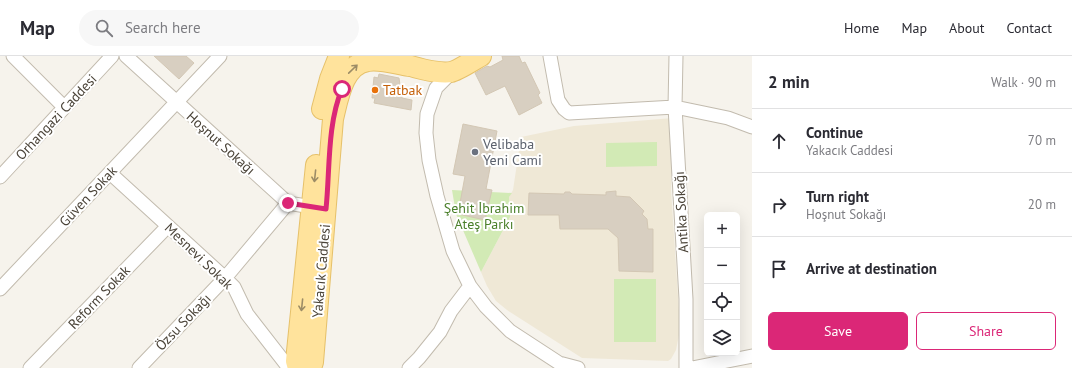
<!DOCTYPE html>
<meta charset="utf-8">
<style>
:root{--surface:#fff;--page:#f7f7f7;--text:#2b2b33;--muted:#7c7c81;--line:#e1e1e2;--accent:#db2777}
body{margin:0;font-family:"PT Sans",sans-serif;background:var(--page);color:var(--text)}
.controls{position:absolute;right:12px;bottom:12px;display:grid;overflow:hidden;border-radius:6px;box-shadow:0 4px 16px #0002}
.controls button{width:36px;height:36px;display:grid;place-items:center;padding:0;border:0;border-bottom:1px solid var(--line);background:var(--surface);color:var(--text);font:20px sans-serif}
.stop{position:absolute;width:12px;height:12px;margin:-9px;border:3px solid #db2777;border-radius:50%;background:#fff}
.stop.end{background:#db2777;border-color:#fff;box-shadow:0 1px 4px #0008}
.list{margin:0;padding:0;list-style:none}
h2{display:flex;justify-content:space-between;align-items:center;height:52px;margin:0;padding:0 16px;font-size:17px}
h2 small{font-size:13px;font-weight:400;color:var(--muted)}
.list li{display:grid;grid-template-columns:26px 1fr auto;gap:12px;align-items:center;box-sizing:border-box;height:64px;padding:0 16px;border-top:1px solid var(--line)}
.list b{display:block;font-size:15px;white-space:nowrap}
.list p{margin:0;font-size:13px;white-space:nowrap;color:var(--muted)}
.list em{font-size:13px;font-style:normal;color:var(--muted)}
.actions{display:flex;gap:8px;padding:12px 16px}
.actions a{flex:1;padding:9px 0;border:1px solid var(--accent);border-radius:6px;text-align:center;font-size:14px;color:var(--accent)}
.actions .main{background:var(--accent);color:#fff}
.icon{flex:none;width:22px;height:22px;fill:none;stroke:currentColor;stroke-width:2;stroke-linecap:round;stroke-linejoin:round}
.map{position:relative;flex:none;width:752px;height:312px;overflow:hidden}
header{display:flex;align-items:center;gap:24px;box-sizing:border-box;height:56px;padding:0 20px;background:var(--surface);border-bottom:1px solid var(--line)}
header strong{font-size:19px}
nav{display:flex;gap:22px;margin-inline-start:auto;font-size:14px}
.search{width:280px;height:36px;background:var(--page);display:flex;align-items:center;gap:10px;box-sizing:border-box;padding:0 14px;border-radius:22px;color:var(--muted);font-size:15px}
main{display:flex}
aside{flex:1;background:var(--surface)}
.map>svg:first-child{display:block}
.education{fill:#efe8d6}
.green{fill:#d2eab5}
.building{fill:#d8cfc1;stroke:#d3c7b4}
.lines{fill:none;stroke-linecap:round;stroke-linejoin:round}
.street-casing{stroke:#c2bbae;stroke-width:15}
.primary-casing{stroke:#e6c16a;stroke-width:22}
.street{stroke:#fff;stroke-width:13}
.primary{stroke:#ffe39c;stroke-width:20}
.oneway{stroke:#9c8c66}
.route{stroke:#db2777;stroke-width:5}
.food-dot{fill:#e8710a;stroke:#fff;stroke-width:1.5}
.worship-dot{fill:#6b7280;stroke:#fff;stroke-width:1.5}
.labels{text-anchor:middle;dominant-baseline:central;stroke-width:4;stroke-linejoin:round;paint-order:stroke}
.food-label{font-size:14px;fill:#c56008;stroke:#fff;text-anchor:start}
.street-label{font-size:14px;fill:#4b4439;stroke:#fff}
.worship-label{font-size:14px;fill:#5b616d;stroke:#fff;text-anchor:start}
.park-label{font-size:14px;fill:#4a7f2a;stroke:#fff}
</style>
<header>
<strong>Map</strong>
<div class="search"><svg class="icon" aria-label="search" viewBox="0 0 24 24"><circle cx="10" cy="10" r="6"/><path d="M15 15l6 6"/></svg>Search here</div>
<nav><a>Home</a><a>Map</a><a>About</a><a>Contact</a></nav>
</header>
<main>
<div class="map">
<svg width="752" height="312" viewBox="0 0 752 312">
<rect width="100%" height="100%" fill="#f6f3ec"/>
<!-- education -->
<path class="education" d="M 673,62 L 671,134 L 679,255 L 679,279 L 676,294 L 671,303 L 668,305 L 582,302 L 507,254 L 496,245 L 487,230 L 481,216 L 510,161 L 509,141 L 513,134 L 521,81 L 574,70 Z"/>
<!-- green -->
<path class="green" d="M 657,86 L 657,110 L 606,111 L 606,87 Z
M 452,134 L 512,137 L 509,141 L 510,161 L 481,216 L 456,158 Z
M 614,223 L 656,223 L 656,286 L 614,286 Z"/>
<!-- building -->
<path class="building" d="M 154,0 L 186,0 L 194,7 L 179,23 Z
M 502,0 L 519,0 L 522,7 L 525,6 L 540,37 L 538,39 L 542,47 L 519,59 L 505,30 L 486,39 L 475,17 L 487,10 L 490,11 L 503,4 Z
M 379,18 L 399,22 L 402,42 L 412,44 L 411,54 L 374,47 L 375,42 L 372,42 L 374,21 L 378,22 Z
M 463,68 L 497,75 L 486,133 L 492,134 L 485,164 L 458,158 L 465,120 L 453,118 Z
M 616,135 L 616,140 L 630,141 L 644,155 L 642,158 L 647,163 L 648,173 L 653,173 L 653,216 L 619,215 L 618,182 L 608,173 L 560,173 L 559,159 L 528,159 L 529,137 L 564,138 L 565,136 L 570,136 L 572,138 L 606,139 L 606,136 Z"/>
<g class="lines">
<!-- street casing -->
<g class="street-casing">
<path id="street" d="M 13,0 L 64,51
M 126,0 L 288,147 L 318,152
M 550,0 L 558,44 L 564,53 L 569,57 L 675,51 L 728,62 L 752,71
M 676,0 L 675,51 L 686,243 L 686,312
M 452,16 L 436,32 L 427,58 L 426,77 L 429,104 L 437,140 L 453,195 L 470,230 L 486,251 L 510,275 L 559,307 L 578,312
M 110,117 L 225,222 L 234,231 L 247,258 L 289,312
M 0,121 L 112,0
M 0,233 L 220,0
M 30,312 L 168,170
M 139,312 L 225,222 L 288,147
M 409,312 L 419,302 L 440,276 L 451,255 L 470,230
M 692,312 L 752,300"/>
</g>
<!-- primary casing -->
<g class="primary-casing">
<path id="primary" d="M 397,4 C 408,11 438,18 451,16 C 457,15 474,4 481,0
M 322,53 L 330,23 L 339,0
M 298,312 L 296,305 L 316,109
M 311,312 L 313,306 L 333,63 C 338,43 343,8 368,5 C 381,3 396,8 409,10"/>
</g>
<!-- street -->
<use href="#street" class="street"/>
<!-- primary -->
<use href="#primary" class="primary"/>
</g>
<!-- one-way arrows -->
<defs><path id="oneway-shaft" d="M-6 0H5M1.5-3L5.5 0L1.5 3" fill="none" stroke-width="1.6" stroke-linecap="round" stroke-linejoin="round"/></defs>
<g class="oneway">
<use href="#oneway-shaft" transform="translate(353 13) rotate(-44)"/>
<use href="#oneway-shaft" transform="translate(315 120) rotate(96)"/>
<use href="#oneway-shaft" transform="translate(302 249) rotate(96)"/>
</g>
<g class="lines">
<!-- route -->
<path class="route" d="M 288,147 L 326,153 C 330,115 327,68 342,33"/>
</g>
<!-- markers -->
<circle class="food-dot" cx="375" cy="34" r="4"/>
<circle class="worship-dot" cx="475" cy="96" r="4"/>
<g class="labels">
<!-- food labels -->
<g class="food-label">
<text x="383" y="34">Tatbak</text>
</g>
<!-- street labels -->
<g class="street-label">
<text transform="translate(56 61) rotate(-47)">Orhangazi Caddesi</text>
<text transform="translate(221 87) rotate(42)">Hoşnut Sokağı</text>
<text transform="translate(88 140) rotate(-47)">Güven Sokak</text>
<text transform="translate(681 156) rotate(-93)">Antika Sokağı</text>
<text transform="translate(199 200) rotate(44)">Mesnevi Sokak</text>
<text transform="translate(321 215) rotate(-85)">Yakacık Caddesi</text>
<text transform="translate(99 241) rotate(-46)">Reform Sokak</text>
<text transform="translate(183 266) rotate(-46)">Özsu Sokağı</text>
</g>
<!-- worship labels -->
<g class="worship-label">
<text x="483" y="88">Velibaba<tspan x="483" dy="16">Yeni Cami</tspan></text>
</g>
<!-- park labels -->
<g class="park-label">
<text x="484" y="152">Şehit İbrahim<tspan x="484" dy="16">Ateş Parkı</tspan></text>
</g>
</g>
</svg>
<div class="controls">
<button>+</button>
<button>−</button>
<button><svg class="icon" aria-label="locate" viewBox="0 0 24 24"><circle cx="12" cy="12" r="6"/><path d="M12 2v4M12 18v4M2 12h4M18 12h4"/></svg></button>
<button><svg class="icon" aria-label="layers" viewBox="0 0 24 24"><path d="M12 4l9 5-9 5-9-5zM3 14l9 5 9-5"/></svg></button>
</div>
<div class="stop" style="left:342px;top:33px"></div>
<div class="stop end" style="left:288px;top:147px"></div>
</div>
<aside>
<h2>2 min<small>Walk · 90 m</small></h2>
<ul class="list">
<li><svg class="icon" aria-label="ahead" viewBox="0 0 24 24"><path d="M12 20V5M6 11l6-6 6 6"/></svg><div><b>Continue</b><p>Yakacık Caddesi</p></div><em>70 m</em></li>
<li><svg class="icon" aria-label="right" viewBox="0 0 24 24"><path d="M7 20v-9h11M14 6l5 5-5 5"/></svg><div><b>Turn right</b><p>Hoşnut Sokağı</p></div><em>20 m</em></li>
<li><svg class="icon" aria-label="arrive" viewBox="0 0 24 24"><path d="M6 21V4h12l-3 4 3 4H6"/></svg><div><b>Arrive at destination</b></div></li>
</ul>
<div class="actions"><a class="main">Save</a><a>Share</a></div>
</aside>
</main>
